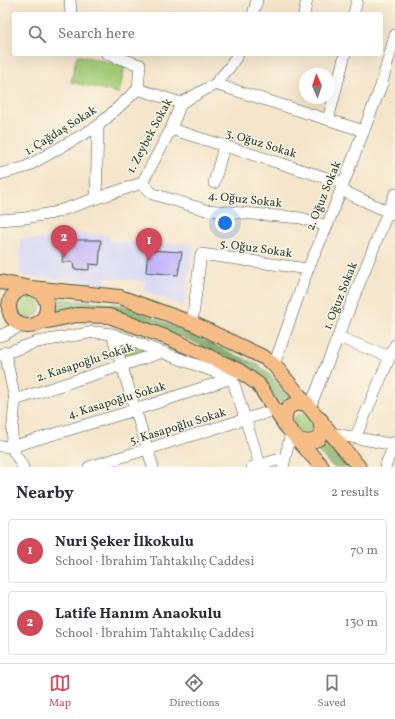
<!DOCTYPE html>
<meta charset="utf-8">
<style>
:root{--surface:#fff;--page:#f7f7f7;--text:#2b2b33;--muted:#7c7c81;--line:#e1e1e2;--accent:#d1495b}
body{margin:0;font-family:Vollkorn,serif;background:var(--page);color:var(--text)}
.compass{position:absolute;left:299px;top:68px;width:36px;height:36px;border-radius:50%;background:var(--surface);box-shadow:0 4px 16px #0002;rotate:357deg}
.you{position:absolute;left:225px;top:223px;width:14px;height:14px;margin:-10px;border:3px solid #fff;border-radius:50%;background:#1a73e8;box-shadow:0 0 0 6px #1a73e833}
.badge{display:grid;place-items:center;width:26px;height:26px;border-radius:50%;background:var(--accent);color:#fff;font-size:13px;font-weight:700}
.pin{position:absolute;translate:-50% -33px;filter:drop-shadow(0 1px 2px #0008)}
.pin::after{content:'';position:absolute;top:21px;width:14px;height:12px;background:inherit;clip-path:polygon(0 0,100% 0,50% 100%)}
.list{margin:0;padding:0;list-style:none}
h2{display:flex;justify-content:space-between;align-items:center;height:52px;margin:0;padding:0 16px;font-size:17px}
h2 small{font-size:13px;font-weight:400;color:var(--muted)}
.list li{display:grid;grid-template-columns:26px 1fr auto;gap:12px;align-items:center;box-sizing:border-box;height:64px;margin:0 8px 8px;padding:0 8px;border:1px solid var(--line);border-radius:4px}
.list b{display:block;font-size:15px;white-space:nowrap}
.list p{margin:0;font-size:13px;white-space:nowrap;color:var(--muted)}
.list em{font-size:13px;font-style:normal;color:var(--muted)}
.icon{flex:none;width:22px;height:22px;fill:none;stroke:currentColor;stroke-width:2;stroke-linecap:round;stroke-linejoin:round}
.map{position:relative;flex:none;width:395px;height:467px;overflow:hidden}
.search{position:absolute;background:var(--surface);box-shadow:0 4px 16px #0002;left:12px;right:12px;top:12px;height:44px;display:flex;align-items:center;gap:10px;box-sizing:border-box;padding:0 14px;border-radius:4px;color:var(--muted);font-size:15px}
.sheet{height:196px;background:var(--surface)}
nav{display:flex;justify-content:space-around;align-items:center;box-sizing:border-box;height:56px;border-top:1px solid var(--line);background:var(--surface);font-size:11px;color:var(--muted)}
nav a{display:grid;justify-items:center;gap:2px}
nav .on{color:var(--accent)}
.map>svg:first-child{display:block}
.built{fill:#d6d8f8}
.green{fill:#a1cb77;stroke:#608456}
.forest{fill:#80af68;stroke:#50764e}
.building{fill:#c1b3fb}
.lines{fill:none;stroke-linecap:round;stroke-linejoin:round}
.minor-casing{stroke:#3f564b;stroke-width:12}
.major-casing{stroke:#3f564b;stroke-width:16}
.minor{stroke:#fff;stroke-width:11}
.major{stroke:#f6be86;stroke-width:14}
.labels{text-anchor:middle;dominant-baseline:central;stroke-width:3;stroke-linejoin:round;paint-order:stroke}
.street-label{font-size:12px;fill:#1f3d34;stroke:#fcf5e5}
</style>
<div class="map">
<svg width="395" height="467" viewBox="0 0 395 467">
<rect width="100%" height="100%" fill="#fcf5e5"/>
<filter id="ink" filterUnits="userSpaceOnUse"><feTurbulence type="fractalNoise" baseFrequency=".025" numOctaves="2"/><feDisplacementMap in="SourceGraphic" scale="8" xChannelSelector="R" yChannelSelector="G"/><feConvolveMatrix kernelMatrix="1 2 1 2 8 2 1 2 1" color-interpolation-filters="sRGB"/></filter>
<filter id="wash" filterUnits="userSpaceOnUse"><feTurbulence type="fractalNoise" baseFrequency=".012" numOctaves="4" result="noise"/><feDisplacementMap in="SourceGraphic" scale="16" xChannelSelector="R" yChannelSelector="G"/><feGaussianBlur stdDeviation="0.9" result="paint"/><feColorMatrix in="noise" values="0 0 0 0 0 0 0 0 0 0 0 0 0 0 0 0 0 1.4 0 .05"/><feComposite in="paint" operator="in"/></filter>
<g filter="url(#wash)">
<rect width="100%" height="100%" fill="#f5e5cb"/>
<!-- built -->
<path class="built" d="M 60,233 L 109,235 L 109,241 L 194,244 L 184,306 L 143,290 L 146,281 L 106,277 L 105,284 L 20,275 L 20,239 L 57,239 Z"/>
<!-- green -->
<path class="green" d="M 77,55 L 125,66 L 119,93 L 71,82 Z
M18 307a11 11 0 1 1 22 0a11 11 0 1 1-22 0Z
M 121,342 L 149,351 L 126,359 Z
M293 423a10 10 0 1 1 20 0a10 10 0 1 1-20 0Z"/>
<!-- forest -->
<path class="forest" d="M 55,298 L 122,305 L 132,308 L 260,366 L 292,396 L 283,407 L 260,377 L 247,367 L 194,342 L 119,313 L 78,309 L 57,311 Z
M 326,437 L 348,467 L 333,467 L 314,448 Z"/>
<g id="blocks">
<!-- building -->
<path class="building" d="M 65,240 L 101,240 L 99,265 L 89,264 L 89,270 L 74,269 L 73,262 L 62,262 Z
M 148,250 L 182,252 L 178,275 L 146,272 Z"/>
</g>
</g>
<g filter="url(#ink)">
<use href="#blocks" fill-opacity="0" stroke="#3f564b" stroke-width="1"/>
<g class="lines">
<!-- minor casing -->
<g class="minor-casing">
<path id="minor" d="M 70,0 L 71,14
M 253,14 L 257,0
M 304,14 L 307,0
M 354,14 L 357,0
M 215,84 L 364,131
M 138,89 L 181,103
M 328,120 L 345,54
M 171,129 L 343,183
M 0,174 L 26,167 L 98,126 L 138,89 L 140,65 L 107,54
M 142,183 L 153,194 L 206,210 L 301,218 L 327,226
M 214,183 L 224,146
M 341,190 L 395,215
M 96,199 L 98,126
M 0,220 L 25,218 L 53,213 L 142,183 L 171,129 L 181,103 L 215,84 L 229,68 L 238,54
M 192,323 L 201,254 L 308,269
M 112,334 L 153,467
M 0,336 L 23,325
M 338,337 L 390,357
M 5,352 L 15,400 L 11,447 L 23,467
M 0,355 L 37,342 L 94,332 L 112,334 L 232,378 L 260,465
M 274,365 L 308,269 L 327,226 L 381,86 L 395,35
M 15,400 L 163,352
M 310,407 L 395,194
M 330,433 L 395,445
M 356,436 L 395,345
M 0,446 L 11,447 L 135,410 L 232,378 L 234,375
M 89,467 L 275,410
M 252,467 L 284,458
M 283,467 L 291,433
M 385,467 L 395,442"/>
</g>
<!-- major casing -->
<g class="major-casing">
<path id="major" d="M 0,282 L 31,288 L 120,297 L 192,323 L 265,358 L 274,365 L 359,467
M9 307a19 19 0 1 1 38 0a19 19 0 1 1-38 0Z
M 39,323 L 76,315 L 109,316 L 171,339 L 238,370 L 258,384 L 285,425 L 322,467
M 285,425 C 284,407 289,403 307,403
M 298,440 L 309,442 L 318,439 L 321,432 L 321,420"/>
</g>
<!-- minor -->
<use href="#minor" class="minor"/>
<!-- major -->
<use href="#major" class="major"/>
</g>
</g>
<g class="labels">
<!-- street labels -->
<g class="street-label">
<text transform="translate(61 131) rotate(-32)">1. Çağdaş Sokak</text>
<text transform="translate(150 136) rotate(-62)">1. Zeybek Sokak</text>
<text transform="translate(261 144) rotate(17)">3. Oğuz Sokak</text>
<text transform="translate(324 196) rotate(-68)">2. Oğuz Sokak</text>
<text transform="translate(245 200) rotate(6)">4. Oğuz Sokak</text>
<text transform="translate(256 249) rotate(8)">5. Oğuz Sokak</text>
<text transform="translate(341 296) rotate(-68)">1. Oğuz Sokak</text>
<text transform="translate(85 363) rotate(-18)">2. Kasapoğlu Sokak</text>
<text transform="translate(117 401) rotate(-17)">4. Kasapoğlu Sokak</text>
<text transform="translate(178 427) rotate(-17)">5. Kasapoğlu Sokak</text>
</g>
</g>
</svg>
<svg class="compass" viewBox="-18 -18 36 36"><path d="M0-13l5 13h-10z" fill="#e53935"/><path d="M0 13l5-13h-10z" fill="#7c7c81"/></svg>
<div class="you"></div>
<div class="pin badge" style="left:149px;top:261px">1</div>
<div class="pin badge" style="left:64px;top:258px">2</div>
<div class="search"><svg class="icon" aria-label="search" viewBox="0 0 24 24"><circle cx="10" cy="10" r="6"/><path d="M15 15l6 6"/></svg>Search here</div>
</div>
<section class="sheet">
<h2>Nearby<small>2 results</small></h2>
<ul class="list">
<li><span class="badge">1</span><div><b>Nuri Şeker İlkokulu</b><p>School · İbrahim Tahtakılıç Caddesi</p></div><em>70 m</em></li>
<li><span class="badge">2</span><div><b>Latife Hanım Anaokulu</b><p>School · İbrahim Tahtakılıç Caddesi</p></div><em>130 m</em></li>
</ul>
</section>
<nav>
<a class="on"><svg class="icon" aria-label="map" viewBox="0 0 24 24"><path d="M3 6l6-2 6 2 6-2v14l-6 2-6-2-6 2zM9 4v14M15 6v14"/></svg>Map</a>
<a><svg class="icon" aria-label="directions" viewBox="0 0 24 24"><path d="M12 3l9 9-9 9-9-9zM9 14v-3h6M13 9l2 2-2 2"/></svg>Directions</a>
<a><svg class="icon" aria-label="saved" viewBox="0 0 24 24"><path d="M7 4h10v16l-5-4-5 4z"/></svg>Saved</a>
</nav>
